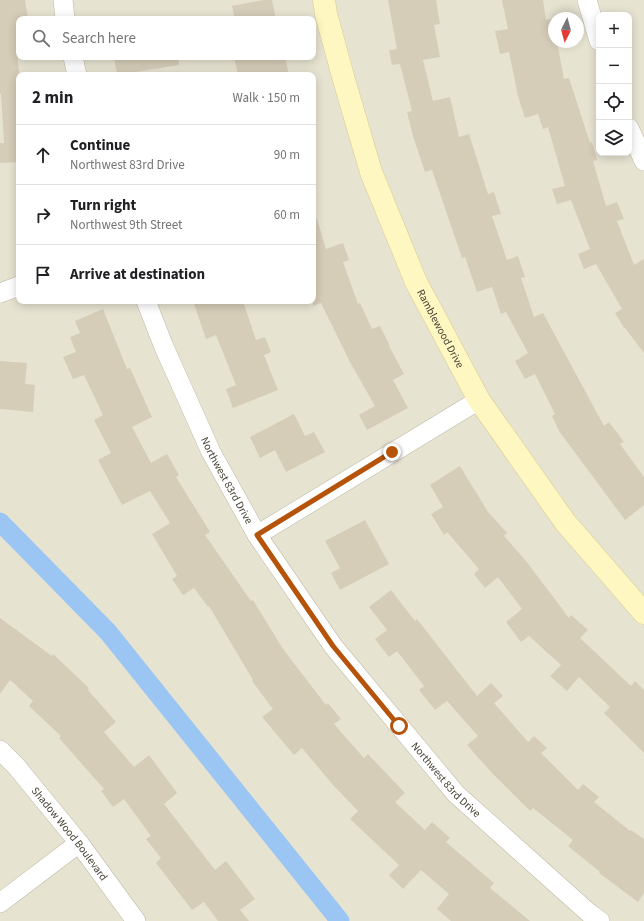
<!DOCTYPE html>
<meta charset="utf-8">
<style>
:root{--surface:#fff;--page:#f2f2f2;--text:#202124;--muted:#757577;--line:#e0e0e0}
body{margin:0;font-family:"Source Sans 3",sans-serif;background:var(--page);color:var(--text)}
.controls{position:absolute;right:12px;top:12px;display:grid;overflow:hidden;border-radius:8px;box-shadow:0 2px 10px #0003}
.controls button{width:36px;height:36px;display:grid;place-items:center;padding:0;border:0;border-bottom:1px solid var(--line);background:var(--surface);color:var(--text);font:20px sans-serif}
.compass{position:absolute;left:548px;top:12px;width:36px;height:36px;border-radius:50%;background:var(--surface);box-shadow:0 2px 10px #0003;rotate:186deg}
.stop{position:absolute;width:12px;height:12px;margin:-9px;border:3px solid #b45309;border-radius:50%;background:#fff}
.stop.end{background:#b45309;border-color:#fff;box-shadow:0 1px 4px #0008}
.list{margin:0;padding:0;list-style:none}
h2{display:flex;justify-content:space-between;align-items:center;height:52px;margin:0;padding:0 16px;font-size:17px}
h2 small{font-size:13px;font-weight:400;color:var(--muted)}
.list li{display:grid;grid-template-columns:26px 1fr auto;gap:12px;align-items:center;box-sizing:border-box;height:60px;padding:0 16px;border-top:1px solid var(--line)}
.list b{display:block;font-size:15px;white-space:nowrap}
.list p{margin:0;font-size:13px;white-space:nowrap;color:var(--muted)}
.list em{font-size:13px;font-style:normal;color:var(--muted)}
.icon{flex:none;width:22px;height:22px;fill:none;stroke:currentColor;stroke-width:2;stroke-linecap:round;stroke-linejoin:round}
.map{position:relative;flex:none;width:644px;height:921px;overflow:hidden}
.search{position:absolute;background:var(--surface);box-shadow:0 2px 10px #0003;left:16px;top:16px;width:300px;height:44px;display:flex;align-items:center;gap:10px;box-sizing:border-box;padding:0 14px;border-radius:8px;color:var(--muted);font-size:15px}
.panel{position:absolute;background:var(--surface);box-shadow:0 2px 10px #0003;left:16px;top:72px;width:300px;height:232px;border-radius:8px}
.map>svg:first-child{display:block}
.residential{fill:#e7e3d1;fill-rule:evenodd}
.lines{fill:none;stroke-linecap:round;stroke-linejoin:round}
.canal{stroke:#9bc6f4;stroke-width:19}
.building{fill:#d5cdb8}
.street-casing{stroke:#bfb9a6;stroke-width:20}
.secondary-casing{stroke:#d5cb90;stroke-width:23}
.street{stroke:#fff;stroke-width:19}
.secondary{stroke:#fff7c2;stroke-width:22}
.route{stroke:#b45309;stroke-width:5}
.labels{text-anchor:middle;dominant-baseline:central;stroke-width:4;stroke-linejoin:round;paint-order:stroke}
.street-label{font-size:11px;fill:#454033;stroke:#fff}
</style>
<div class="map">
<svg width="644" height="921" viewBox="0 0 644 921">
<rect width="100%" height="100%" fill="#f3f0e4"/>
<!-- residential -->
<path class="residential" d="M 0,0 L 644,0 L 644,921 L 0,921 ZM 599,15 L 629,15 L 629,153 L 599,153 ZM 554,18 L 578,18 L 578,42 L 554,42 ZM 19,19 L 313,19 L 313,57 L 19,57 ZM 19,75 L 313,75 L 313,301 L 19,301 Z"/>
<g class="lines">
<!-- canal -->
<path class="canal" d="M 0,522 L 108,632 L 340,921"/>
</g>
<!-- building -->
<path class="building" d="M 0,0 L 25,0 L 28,18 L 19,19 L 19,53 L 17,53 L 19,71 L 19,162 L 0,163 L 0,143 L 4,143 L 1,94 L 0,94 Z
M 263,0 L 272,0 L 276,19 L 235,19 L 232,6 Z
M 388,0 L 436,0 L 440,24 L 434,25 L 440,57 L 423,60 L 433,101 L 450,97 L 459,137 L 469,134 L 488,194 L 494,192 L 501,214 L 492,216 L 507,260 L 518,256 L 525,277 L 521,278 L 534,317 L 543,313 L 604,426 L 609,422 L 624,442 L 620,444 L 644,477 L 644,505 L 625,520 L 559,431 L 552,416 L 555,414 L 535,374 L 525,379 L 515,361 L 528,353 L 506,312 L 501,314 L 492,287 L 477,292 L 465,257 L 462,258 L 432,170 L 425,172 L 413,136 L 407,112 L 412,111 L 400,64 L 392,65 L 389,50 L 397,49 Z
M 502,0 L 543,0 L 546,20 L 554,19 L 554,42 L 557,42 L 564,79 L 569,78 L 590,143 L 592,142 L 597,160 L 593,161 L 606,206 L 617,202 L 624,219 L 617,221 L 634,265 L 644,259 L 644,353 L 625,328 L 624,328 L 615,313 L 622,309 L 596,264 L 584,269 L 578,254 L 590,249 L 571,200 L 557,204 L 552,189 L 565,186 L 548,127 L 543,129 L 538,114 L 525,118 L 518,96 L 509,52 L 500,54 L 495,31 L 508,29 Z
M 114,57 L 178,57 L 179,65 L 117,75 Z
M 234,57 L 285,57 L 289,75 L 238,75 Z
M 313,219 L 317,219 L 326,249 L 343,243 L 349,260 L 343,262 L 358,304 L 360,303 L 372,329 L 380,326 L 390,346 L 389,346 L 404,374 L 393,380 L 408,408 L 367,430 L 359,415 L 375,406 L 350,362 L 321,303 L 313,306 Z
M 193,301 L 243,301 L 256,340 L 265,337 L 271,352 L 264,355 L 278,390 L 233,408 L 226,389 L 236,385 L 216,335 L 206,339 Z
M 103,309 L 127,369 L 130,368 L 152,417 L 132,427 L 151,463 L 167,454 L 179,475 L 176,477 L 210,532 L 205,535 L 251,601 L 253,600 L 283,649 L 326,705 L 328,703 L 341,719 L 334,724 L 364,758 L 368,754 L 405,793 L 395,802 L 425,830 L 432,822 L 450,838 L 446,842 L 494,883 L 490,888 L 530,921 L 451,921 L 437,909 L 449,894 L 421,870 L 403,889 L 389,875 L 399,865 L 350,819 L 358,811 L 334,786 L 302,748 L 294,755 L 262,717 L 273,709 L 252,681 L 253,680 L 209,606 L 208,607 L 194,588 L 183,595 L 172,579 L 177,576 L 152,534 L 170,523 L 150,491 L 122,505 L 98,460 L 111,453 L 94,420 L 103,415 L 84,375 L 73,379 L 63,357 L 76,352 L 70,337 L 80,333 L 75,321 Z
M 0,361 L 27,363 L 25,384 L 35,385 L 33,412 L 0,409 Z
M 294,414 L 305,436 L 314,432 L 325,452 L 286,472 L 275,450 L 260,458 L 250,437 Z
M 460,466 L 488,512 L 507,533 L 504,536 L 526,561 L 569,618 L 571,615 L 588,630 L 580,638 L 631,686 L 635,681 L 644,690 L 644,753 L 604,713 L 610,707 L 579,677 L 567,691 L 550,676 L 561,665 L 529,636 L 521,642 L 506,622 L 522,609 L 498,577 L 485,588 L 474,574 L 479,569 L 447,532 L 444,535 L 431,514 L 443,507 L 430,485 Z
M 365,520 L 389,564 L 340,590 L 331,573 L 340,568 L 325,541 Z
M 391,590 L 415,621 L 417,619 L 477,696 L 491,683 L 503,696 L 494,703 L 528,742 L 534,736 L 547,748 L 541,753 L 578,790 L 583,784 L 599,797 L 594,802 L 630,831 L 631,830 L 644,839 L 644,893 L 638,902 L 599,873 L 600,872 L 568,846 L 573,840 L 533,808 L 530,811 L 491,772 L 467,745 L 478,736 L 447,701 L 435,710 L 419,690 L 424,686 L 397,651 L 389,657 L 375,639 L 387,630 L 369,607 Z
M 0,618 L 52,656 L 53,654 L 89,688 L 88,690 L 116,722 L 104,732 L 134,767 L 149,755 L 177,793 L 164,804 L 215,870 L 226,861 L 255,899 L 240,910 L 249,921 L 218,921 L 204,902 L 192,910 L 156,863 L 161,858 L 146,839 L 151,836 L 124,799 L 113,807 L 101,791 L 104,789 L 59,738 L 61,736 L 29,706 L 33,701 L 10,680 L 0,694 Z"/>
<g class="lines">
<!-- street casing -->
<g class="street-casing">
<g id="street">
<path d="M 63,0 L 65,19"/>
<path d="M 587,0 L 599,41"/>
<path d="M 73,57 L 77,75"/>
<path d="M 629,128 L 644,161"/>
<path d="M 0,293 L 19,286"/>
<path id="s1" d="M 146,301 L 164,347 L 211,452 L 257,535 L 333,646 L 456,794 L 589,913 L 600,921"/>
<path d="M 257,535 L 479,400"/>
<path id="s2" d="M 0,750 L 16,766 L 79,843 L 136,921"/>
<path d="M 0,903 L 79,843"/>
</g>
</g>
<!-- secondary casing -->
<g class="secondary-casing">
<g id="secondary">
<path id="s3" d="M 324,0 L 326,14 L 344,80 L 371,172 L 416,282 L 479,400 L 565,522 L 644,613"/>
</g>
</g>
<!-- street -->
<use href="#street" class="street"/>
<!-- secondary -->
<use href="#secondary" class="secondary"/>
</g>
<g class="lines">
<!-- route -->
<path class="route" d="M 392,452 L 257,535 L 333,646 L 399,726"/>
</g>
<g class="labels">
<!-- street labels -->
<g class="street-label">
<text stroke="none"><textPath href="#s3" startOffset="350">Ramblewood Drive</textPath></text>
<text stroke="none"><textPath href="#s1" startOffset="197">Northwest 83rd Drive</textPath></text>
<text stroke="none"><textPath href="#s1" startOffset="569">Northwest 83rd Drive</textPath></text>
<text stroke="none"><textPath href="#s2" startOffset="109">Shadow Wood Boulevard</textPath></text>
</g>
</g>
</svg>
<div class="controls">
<button>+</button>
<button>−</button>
<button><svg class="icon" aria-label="locate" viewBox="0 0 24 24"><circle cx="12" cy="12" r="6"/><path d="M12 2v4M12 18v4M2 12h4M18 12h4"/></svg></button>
<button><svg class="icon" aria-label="layers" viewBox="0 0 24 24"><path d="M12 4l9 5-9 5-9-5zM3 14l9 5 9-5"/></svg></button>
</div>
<svg class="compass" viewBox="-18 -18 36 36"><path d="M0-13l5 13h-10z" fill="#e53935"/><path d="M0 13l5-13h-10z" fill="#757577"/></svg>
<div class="stop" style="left:399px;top:726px"></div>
<div class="stop end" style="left:392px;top:452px"></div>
<div class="search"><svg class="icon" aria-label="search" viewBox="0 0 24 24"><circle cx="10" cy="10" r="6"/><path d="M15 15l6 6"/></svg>Search here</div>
<section class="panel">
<h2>2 min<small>Walk · 150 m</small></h2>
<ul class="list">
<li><svg class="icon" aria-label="ahead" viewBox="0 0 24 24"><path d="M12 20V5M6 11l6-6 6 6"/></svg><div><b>Continue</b><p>Northwest 83rd Drive</p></div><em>90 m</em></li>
<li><svg class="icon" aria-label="right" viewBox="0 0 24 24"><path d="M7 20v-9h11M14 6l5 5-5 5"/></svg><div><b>Turn right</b><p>Northwest 9th Street</p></div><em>60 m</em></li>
<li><svg class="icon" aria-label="arrive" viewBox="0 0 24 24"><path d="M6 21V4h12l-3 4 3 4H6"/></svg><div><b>Arrive at destination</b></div></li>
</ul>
</section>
</div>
